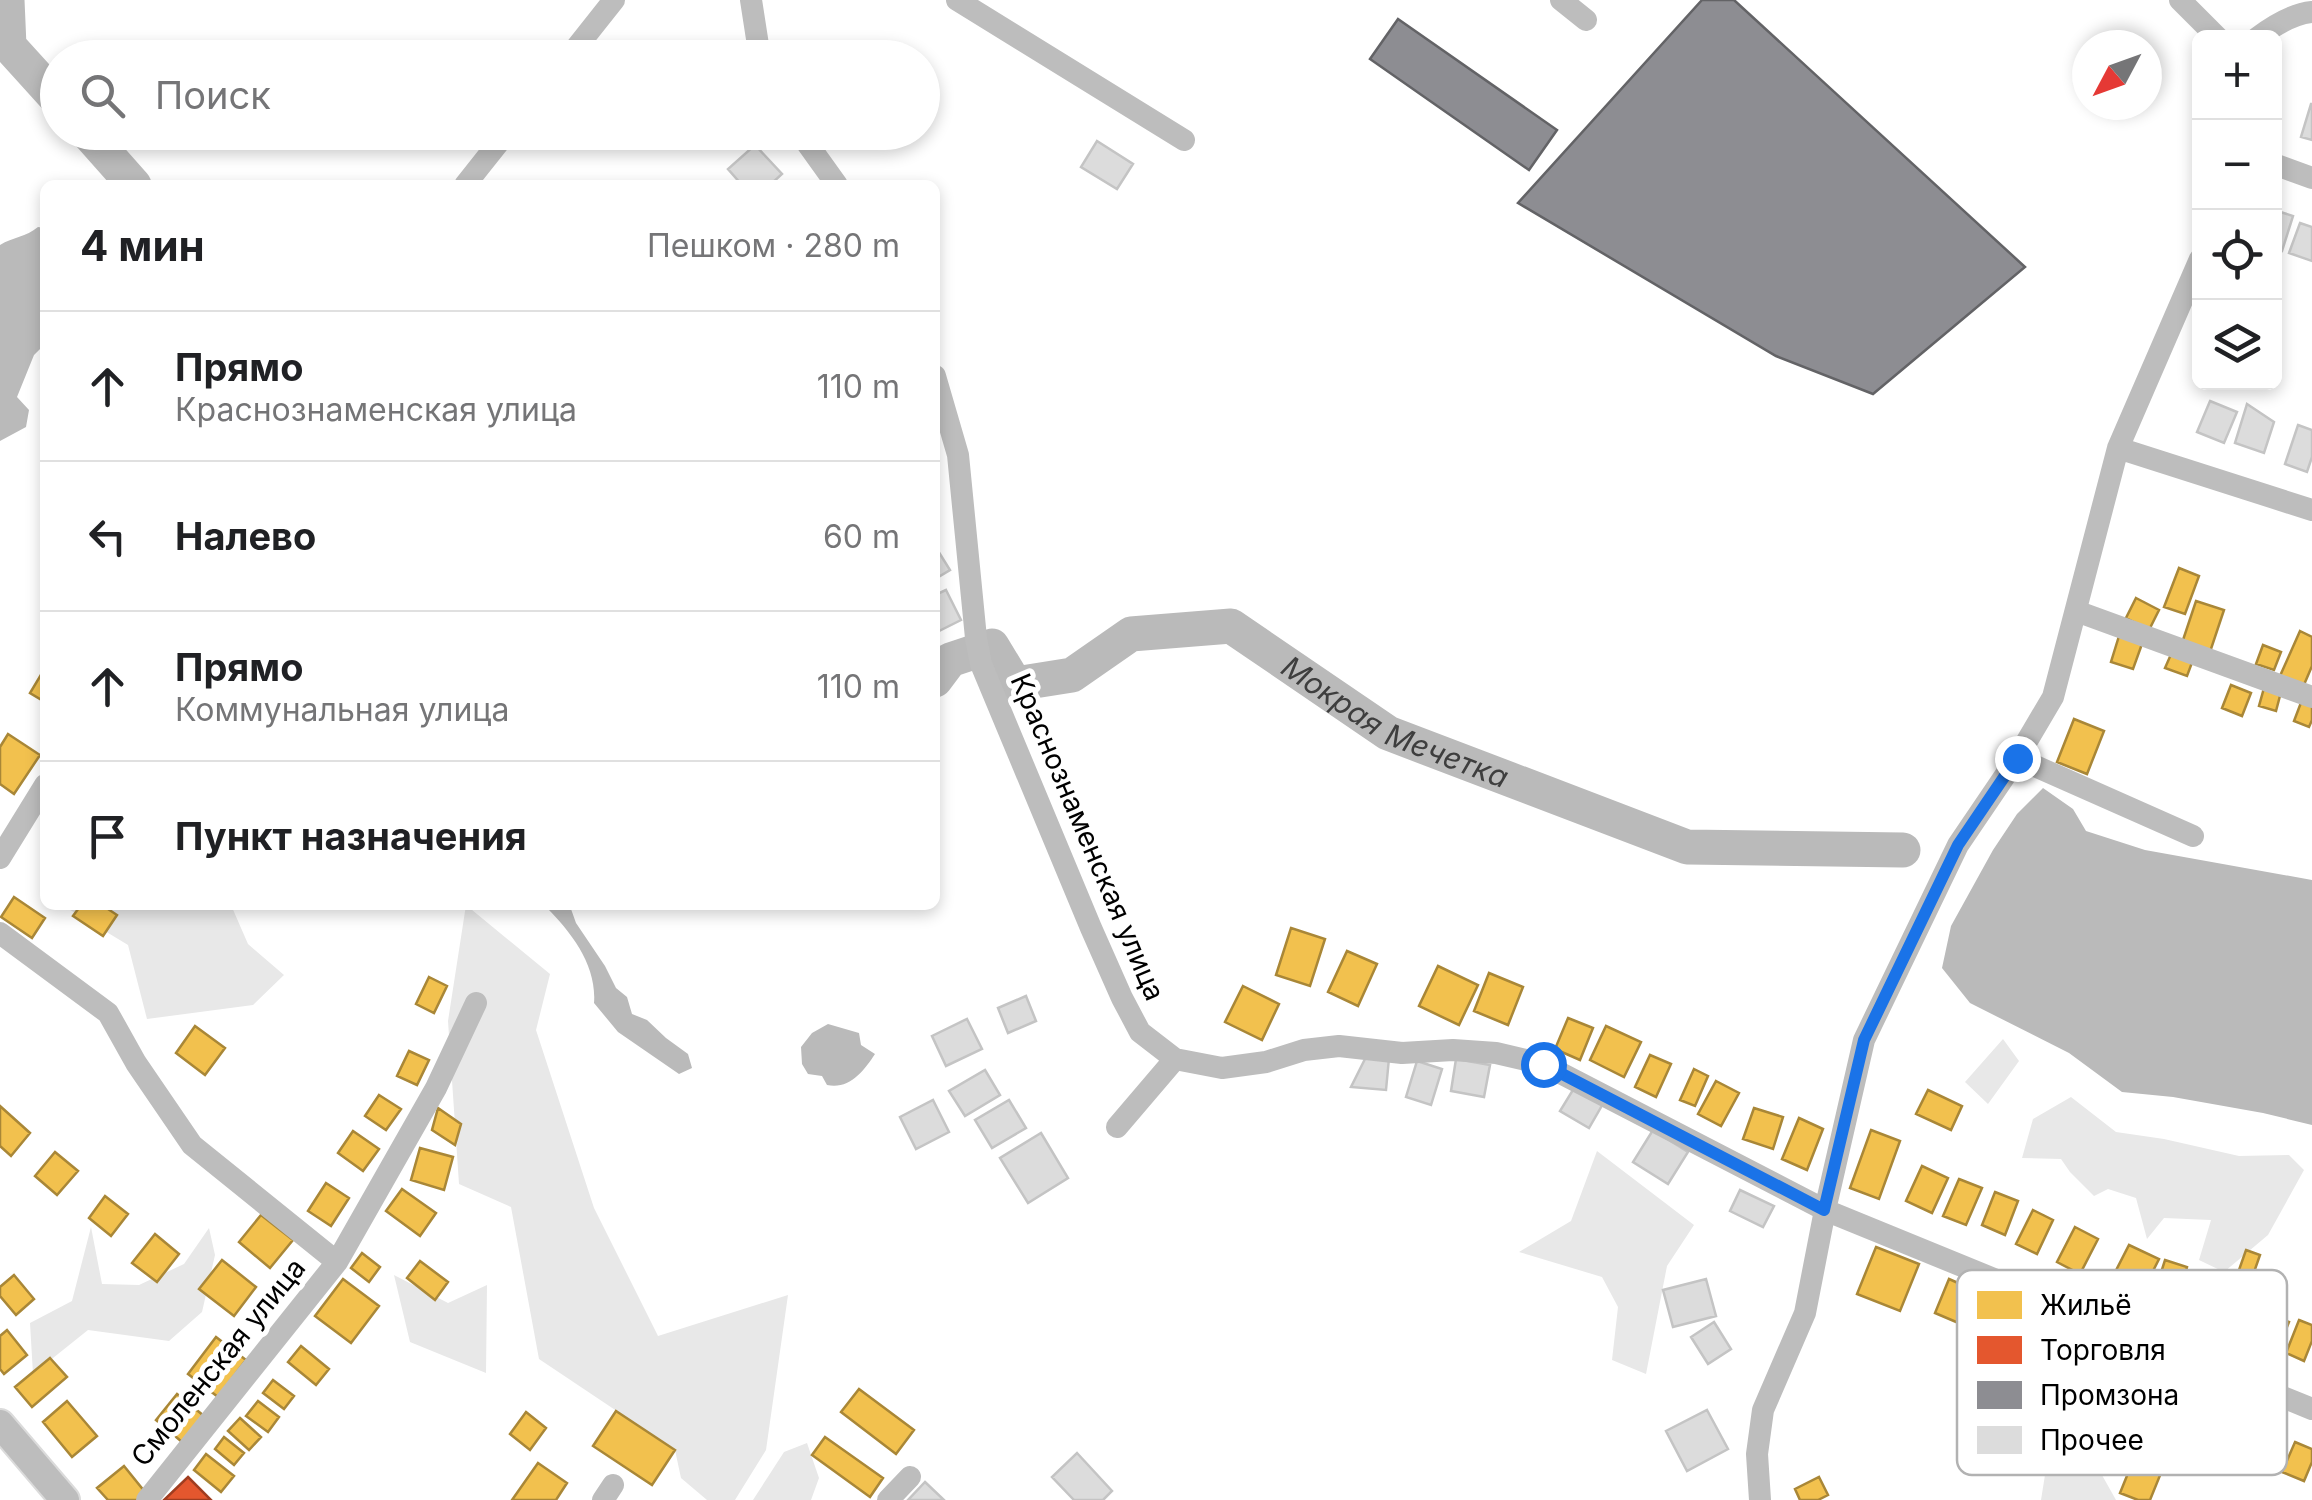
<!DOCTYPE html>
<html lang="ru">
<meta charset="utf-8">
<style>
:root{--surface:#fff;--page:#f2f2f2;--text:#202124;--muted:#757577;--line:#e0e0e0}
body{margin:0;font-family:Inter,sans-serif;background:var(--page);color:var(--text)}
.controls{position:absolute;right:30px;top:30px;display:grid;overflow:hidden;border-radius:15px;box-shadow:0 5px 15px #0003}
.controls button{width:90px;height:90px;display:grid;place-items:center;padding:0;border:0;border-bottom:2px solid var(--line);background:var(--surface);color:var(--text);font:50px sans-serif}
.compass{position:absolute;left:2072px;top:30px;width:90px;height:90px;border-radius:50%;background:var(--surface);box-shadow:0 5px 15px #0003;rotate:229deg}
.stop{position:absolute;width:30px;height:30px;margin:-22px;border:8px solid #1a73e8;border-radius:50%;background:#fff}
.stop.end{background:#1a73e8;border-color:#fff;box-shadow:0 2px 10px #0008}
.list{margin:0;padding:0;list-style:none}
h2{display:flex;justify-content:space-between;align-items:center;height:130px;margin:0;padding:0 40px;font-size:42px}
h2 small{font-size:32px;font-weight:400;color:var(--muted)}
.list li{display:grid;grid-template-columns:65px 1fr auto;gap:30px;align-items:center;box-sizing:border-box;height:150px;padding:0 40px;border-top:2px solid var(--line)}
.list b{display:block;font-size:38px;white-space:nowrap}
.list p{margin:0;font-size:32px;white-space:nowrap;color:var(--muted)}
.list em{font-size:32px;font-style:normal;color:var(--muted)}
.icon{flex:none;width:55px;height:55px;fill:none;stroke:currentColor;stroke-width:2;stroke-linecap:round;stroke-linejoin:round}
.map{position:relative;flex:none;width:2312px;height:1500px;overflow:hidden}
.search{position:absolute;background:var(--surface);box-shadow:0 5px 15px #0003;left:40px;top:40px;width:900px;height:110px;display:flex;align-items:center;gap:25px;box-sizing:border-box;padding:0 35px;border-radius:55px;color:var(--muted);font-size:38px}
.panel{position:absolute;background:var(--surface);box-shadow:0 5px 15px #0003;left:40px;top:180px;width:900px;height:730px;border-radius:15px}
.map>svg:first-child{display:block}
.green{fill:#e8e8e8}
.water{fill:#bababa}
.homes{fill:#f2c14e;stroke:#a98737;stroke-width:2.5}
.shops{fill:#e4572e;stroke:#a03d20;stroke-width:2.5}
.industry{fill:#8d8d92;stroke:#636366;stroke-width:2.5}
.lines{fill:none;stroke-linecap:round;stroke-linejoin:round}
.river{stroke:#bababa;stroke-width:35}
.building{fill:#dcdcdc;stroke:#c4c4c4;stroke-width:2.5}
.major-casing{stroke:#dbdbdb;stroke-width:32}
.minor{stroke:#bdbdbd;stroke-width:22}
.major{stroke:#bdbdbd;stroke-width:28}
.route{stroke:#1a73e8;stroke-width:12}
.labels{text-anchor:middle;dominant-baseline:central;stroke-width:10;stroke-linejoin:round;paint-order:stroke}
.street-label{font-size:28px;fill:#000;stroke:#fff}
.water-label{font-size:30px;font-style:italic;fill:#3e3e3e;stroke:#fff}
.key{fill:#fff;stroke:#b2b2b2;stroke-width:2.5}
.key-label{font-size:28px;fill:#000}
</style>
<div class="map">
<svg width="2312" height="1500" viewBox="0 0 2312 1500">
<rect width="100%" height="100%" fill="#fff"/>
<!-- green -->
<path class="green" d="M 62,905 L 231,905 L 248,944 L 284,975 L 253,1005 L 147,1019 L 128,945 Z
M 466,905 L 550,974 L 536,1030 L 594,1208 L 658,1336 L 788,1295 L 766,1450 L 735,1500 L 707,1500 L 681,1478 L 675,1450 L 539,1359 L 511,1207 L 459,1184 L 448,1021 Z
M 2003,1039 L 2019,1061 L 1988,1104 L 1965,1082 Z
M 2071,1097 L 2116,1132 L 2164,1139 L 2239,1156 L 2289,1155 L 2304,1170 L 2268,1235 L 2224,1272 L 2199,1260 L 2211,1220 L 2164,1218 L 2147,1239 L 2136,1198 L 2108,1189 L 2094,1196 L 2070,1172 L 2061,1159 L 2022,1158 L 2033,1119 Z
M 1597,1151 L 1694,1225 L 1667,1266 L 1646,1374 L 1612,1360 L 1618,1307 L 1602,1277 L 1519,1252 L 1571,1221 Z
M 91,1227 L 102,1284 L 139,1285 L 184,1264 L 209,1228 L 215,1255 L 202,1312 L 169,1341 L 88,1330 L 33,1374 L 30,1323 L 72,1301 Z
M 394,1275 L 448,1303 L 487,1285 L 486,1373 L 410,1342 Z
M 2052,1431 L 2098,1468 L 2116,1500 L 2041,1500 Z
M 807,1443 L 819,1478 L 811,1500 L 753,1500 L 784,1452 Z"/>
<!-- water -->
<path class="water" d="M 38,227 L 45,228 L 45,344 L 34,355 L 17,397 L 29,410 L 26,427 L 0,441 L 0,245 C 13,237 26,237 38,227 Z
M 2043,788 L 2073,809 L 2086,831 L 2145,850 L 2312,880 L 2312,1125 L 2263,1113 L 2173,1097 L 2122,1092 L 2069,1053 L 1970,1003 L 1942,968 L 1951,926 L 1993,850 L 2017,814 Z
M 548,905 L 573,905 L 571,909 L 576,923 L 605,966 L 616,988 L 627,997 L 632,1014 L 647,1020 L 666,1038 L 688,1054 L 692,1068 L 679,1074 L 618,1032 L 594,1003 C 597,966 572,933 547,908 Z
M 828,1024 L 859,1033 L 861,1045 L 875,1054 C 864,1071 849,1090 827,1085 L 822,1076 L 808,1074 L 802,1064 L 801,1047 L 812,1033 Z"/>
<!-- homes -->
<path class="homes" d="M 2179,568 L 2199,576 L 2185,614 L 2164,607 Z
M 2136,598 L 2159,610 L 2149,630 L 2126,618 Z
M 2196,601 L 2224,610 L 2210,652 L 2182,643 Z
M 2300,631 L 2312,637 L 2312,666 L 2303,687 L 2280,676 Z
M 2119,636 L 2142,644 L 2133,669 L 2111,662 Z
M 2263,645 L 2281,652 L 2274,670 L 2256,664 Z
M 2172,652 L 2193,660 L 2187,676 L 2165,668 Z
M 45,668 L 45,702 L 30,693 Z
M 2231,685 L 2251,693 L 2242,716 L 2222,708 Z
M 2264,688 L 2281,692 L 2276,711 L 2259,706 Z
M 2302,700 L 2312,704 L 2312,720 L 2309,727 L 2294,721 Z
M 2074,719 L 2104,731 L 2087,774 L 2057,762 Z
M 8,734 L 40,755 L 14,794 L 0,784 L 0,747 Z
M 14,897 L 45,918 L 32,938 L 1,917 Z
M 81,905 L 102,905 L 117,915 L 103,936 L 73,916 Z
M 1291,928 L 1325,939 L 1310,986 L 1276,975 Z
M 1347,951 L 1377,964 L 1358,1006 L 1328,992 Z
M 1438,966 L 1478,985 L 1459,1025 L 1419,1006 Z
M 1489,973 L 1523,987 L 1508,1025 L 1474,1011 Z
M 429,977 L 447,986 L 434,1013 L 416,1004 Z
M 1243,986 L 1279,1004 L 1262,1040 L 1225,1022 Z
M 1568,1018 L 1593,1028 L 1580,1060 L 1555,1049 Z
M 195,1026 L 225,1048 L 205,1075 L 176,1053 Z
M 1606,1026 L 1641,1042 L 1624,1077 L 1590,1060 Z
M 409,1051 L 429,1060 L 417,1085 L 397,1076 Z
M 1650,1055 L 1671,1064 L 1656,1097 L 1635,1087 Z
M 1694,1069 L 1708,1076 L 1695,1106 L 1680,1100 Z
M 1716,1081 L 1739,1093 L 1721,1126 L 1698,1114 Z
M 1928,1090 L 1962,1106 L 1951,1130 L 1916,1114 Z
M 379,1095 L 401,1109 L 386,1130 L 365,1116 Z
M 0,1106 L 30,1133 L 11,1156 L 0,1146 Z
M 438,1108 L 461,1124 L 455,1145 L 432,1130 Z
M 1754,1108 L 1783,1117 L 1773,1149 L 1743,1139 Z
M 1799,1118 L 1823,1129 L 1807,1170 L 1782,1159 Z
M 1871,1130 L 1900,1141 L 1879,1199 L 1850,1188 Z
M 353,1131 L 379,1149 L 363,1171 L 338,1153 Z
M 420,1148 L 453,1157 L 444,1190 L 411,1180 Z
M 55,1152 L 78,1171 L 57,1195 L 35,1176 Z
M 1922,1166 L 1948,1178 L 1932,1213 L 1906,1201 Z
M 1959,1179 L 1982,1188 L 1966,1225 L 1943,1216 Z
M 326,1183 L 349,1198 L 331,1226 L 308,1211 Z
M 402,1189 L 436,1213 L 420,1236 L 386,1211 Z
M 1995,1192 L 2018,1201 L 2005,1235 L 1982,1225 Z
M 105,1196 L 128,1214 L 111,1236 L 89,1218 Z
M 2033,1210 L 2053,1220 L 2037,1254 L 2016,1244 Z
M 261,1215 L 293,1240 L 270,1268 L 239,1242 Z
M 2075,1227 L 2098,1239 L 2080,1274 L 2057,1262 Z
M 155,1234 L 179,1254 L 157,1282 L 132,1263 Z
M 2129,1245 L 2159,1259 L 2139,1299 L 2109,1284 Z
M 1876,1247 L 1919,1264 L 1900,1311 L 1857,1294 Z
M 2246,1250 L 2260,1255 L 2232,1335 L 2218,1330 Z
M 362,1253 L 380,1267 L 369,1282 L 351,1268 Z
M 222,1260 L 256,1287 L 234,1316 L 199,1289 Z
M 2165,1260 L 2187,1267 L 2178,1307 L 2152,1301 Z
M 420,1261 L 448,1282 L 435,1300 L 407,1278 Z
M 14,1275 L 34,1299 L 16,1315 L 0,1296 L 0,1287 Z
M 343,1279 L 379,1306 L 351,1343 L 315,1316 Z
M 1949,1279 L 1983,1294 L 1968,1327 L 1935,1313 Z
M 2267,1313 L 2289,1322 L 2278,1350 L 2255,1340 Z
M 2299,1320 L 2312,1325 L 2312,1341 L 2304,1361 L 2286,1353 Z
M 7,1330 L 27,1355 L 4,1374 L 0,1369 L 0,1336 Z
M 216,1337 L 246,1360 L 218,1397 L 188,1374 Z
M 301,1346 L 329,1369 L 316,1385 L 288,1362 Z
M 50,1358 L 67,1377 L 32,1407 L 15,1387 Z
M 273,1380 L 294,1396 L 284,1409 L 263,1393 Z
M 859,1389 L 914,1430 L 896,1454 L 841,1412 Z
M 177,1394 L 204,1416 L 182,1442 L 156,1420 Z
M 67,1401 L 97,1436 L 72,1457 L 43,1422 Z
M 258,1401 L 279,1417 L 268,1432 L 246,1416 Z
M 616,1411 L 675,1450 L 652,1485 L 593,1446 Z
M 526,1412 L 546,1428 L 530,1450 L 510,1434 Z
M 240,1418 L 261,1437 L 249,1450 L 228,1431 Z
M 224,1437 L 244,1453 L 234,1465 L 215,1449 Z
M 825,1437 L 883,1478 L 870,1497 L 812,1455 Z
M 2295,1442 L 2312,1449 L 2312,1462 L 2304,1481 L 2282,1472 Z
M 206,1454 L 234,1476 L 221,1492 L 194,1470 Z
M 2135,1456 L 2163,1468 L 2150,1500 L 2138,1500 L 2120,1493 Z
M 538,1463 L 567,1483 L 556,1500 L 512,1500 Z
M 124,1466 L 149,1497 L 144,1500 L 108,1500 L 97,1488 Z
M 1819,1477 L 1828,1495 L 1818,1500 L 1800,1500 L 1795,1489 Z"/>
<!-- shops -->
<path class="shops" d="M 188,1477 L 211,1500 L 164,1500 Z"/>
<!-- industry -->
<path class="industry" d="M 1702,0 L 1734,0 L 2025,267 L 1873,394 L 1776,356 L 1518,203 Z
M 1398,19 L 1557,130 L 1529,170 L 1370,59 Z"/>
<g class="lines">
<!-- river -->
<g class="river">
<path d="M 7,0 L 9,46 L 58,100"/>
<path d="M 87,132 L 134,185"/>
<path id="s1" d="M 935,680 L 950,660 L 992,646 L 1015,684 L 1072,675 L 1131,634 L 1231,626 L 1388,733 L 1687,847 L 1903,850"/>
</g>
</g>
<!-- building -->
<path class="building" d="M 2311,104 L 2312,104 L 2312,140 L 2301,137 Z
M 1097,141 L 1133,164 L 1117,189 L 1081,167 Z
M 755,145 L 782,174 L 770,185 L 742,185 L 728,169 Z
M 2274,210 L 2293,216 L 2282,251 L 2274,249 Z
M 2300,223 L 2312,227 L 2312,261 L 2289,253 Z
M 2210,401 L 2237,412 L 2224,443 L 2197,432 Z
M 2247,404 L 2274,422 L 2264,453 L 2235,443 Z
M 2298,425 L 2312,430 L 2312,457 L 2307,472 L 2285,464 Z
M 935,546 L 950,570 L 935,579 Z
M 946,590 L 961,620 L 935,633 L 935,595 Z
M 1026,996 L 1036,1021 L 1008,1033 L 998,1008 Z
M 967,1019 L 982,1049 L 946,1066 L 932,1036 Z
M 1366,1057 L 1389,1058 L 1386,1090 L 1351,1087 Z
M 1456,1059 L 1490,1065 L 1484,1097 L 1451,1091 Z
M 1417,1061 L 1442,1069 L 1431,1105 L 1406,1097 Z
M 985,1070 L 1000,1095 L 965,1116 L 949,1091 Z
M 1576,1085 L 1604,1102 L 1589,1128 L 1560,1111 Z
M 933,1100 L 949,1132 L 916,1149 L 900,1117 Z
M 1009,1100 L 1026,1128 L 992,1148 L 975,1120 Z
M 1653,1130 L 1688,1152 L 1668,1184 L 1633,1162 Z
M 1041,1133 L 1068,1178 L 1028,1203 L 1000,1158 Z
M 1740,1190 L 1774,1206 L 1763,1227 L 1730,1211 Z
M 1706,1279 L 1716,1316 L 1673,1327 L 1663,1290 Z
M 1714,1322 L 1731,1349 L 1708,1364 L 1691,1337 Z
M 1707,1410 L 1728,1449 L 1687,1471 L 1666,1431 Z
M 1077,1453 L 1112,1491 L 1103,1500 L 1074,1500 L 1052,1477 Z
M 925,1482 L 944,1500 L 908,1500 Z"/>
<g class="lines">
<!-- major casing -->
<g class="major-casing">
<path id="major" d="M 0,1424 L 65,1500"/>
</g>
<!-- minor -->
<path class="minor" d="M 751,0 L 760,58
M 957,0 L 1184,140
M 1561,0 L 1586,20
M 2180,0 L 2218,38
M 2257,38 C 2273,26 2292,14 2312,12
M 568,58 L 614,0
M 799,132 L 837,185
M 2274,164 L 2312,178
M 465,185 L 507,132
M 935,376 L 958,455 L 976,638 L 981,664 L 1091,928 L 1122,998 L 1140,1032 L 1175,1059 L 1222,1068 L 1266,1062 L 1304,1050 L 1339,1046 L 1402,1053 L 1453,1050 L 1496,1053 L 1543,1064 L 1825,1210 L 2312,1409
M 2118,448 L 2312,510
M 2076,611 L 2312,697
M 2017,758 L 2193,836
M 0,858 L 45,785
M 0,933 L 108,1013 L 136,1063 L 192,1145 L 337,1262
M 1117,1127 L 1175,1059
M 147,1500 L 337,1262 L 436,1088 L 476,1003
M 603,1500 L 613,1485
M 888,1500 L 910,1477
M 1760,1500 L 1757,1454 L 1763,1410 L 1805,1313 L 1825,1210 L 1864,1040 L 1958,845 L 2017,758 L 2053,697 L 2118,448 L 2200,259"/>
<!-- major -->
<use href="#major" class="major"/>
</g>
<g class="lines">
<!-- route -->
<path class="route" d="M 1543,1064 L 1824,1210 L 1864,1040 L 1958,845 L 2017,758"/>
</g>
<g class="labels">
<!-- street labels -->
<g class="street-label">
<text transform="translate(1088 837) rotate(67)">Краснознаменская улица</text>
<text transform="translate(218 1362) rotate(-51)">Смоленская улица</text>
</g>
<!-- water labels -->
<g class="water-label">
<text stroke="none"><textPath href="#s1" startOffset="535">Мокрая Мечетка</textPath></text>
</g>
</g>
<!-- legend -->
<rect x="1957" y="1270" width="330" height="205" rx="15" class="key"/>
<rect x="1977" y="1291" width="45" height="28" fill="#f2c14e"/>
<rect x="1977" y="1336" width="45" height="28" fill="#e4572e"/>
<rect x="1977" y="1381" width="45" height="28" fill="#8d8d92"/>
<rect x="1977" y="1426" width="45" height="28" fill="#dcdcdc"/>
<g class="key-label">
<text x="2040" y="1315">Жильё</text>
<text x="2040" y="1360">Торговля</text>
<text x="2040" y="1405">Промзона</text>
<text x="2040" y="1450">Прочее</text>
</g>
</svg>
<div class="controls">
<button>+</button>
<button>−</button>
<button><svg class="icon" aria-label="locate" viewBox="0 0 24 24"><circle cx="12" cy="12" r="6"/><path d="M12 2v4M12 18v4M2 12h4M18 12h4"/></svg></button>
<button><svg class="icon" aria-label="layers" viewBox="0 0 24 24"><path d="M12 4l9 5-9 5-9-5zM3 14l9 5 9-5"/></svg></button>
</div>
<svg class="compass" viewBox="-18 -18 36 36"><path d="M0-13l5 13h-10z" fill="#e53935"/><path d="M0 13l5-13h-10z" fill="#757577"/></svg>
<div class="stop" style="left:1543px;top:1064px"></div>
<div class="stop end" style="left:2017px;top:758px"></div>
<div class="search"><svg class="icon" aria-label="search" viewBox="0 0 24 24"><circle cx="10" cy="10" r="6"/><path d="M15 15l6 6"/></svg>Поиск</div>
<section class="panel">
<h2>4 мин<small>Пешком · 280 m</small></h2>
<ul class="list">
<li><svg class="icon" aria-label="ahead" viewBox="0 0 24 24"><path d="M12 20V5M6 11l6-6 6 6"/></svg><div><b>Прямо</b><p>Краснознаменская улица</p></div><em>110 m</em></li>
<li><svg class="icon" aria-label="left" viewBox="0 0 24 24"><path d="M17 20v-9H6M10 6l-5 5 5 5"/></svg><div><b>Налево</b></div><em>60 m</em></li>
<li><svg class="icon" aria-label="ahead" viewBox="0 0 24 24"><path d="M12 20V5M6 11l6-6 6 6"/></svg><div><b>Прямо</b><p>Коммунальная улица</p></div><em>110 m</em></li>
<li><svg class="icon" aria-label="arrive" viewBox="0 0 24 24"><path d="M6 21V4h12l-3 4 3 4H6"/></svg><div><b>Пункт назначения</b></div></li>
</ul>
</section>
</div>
